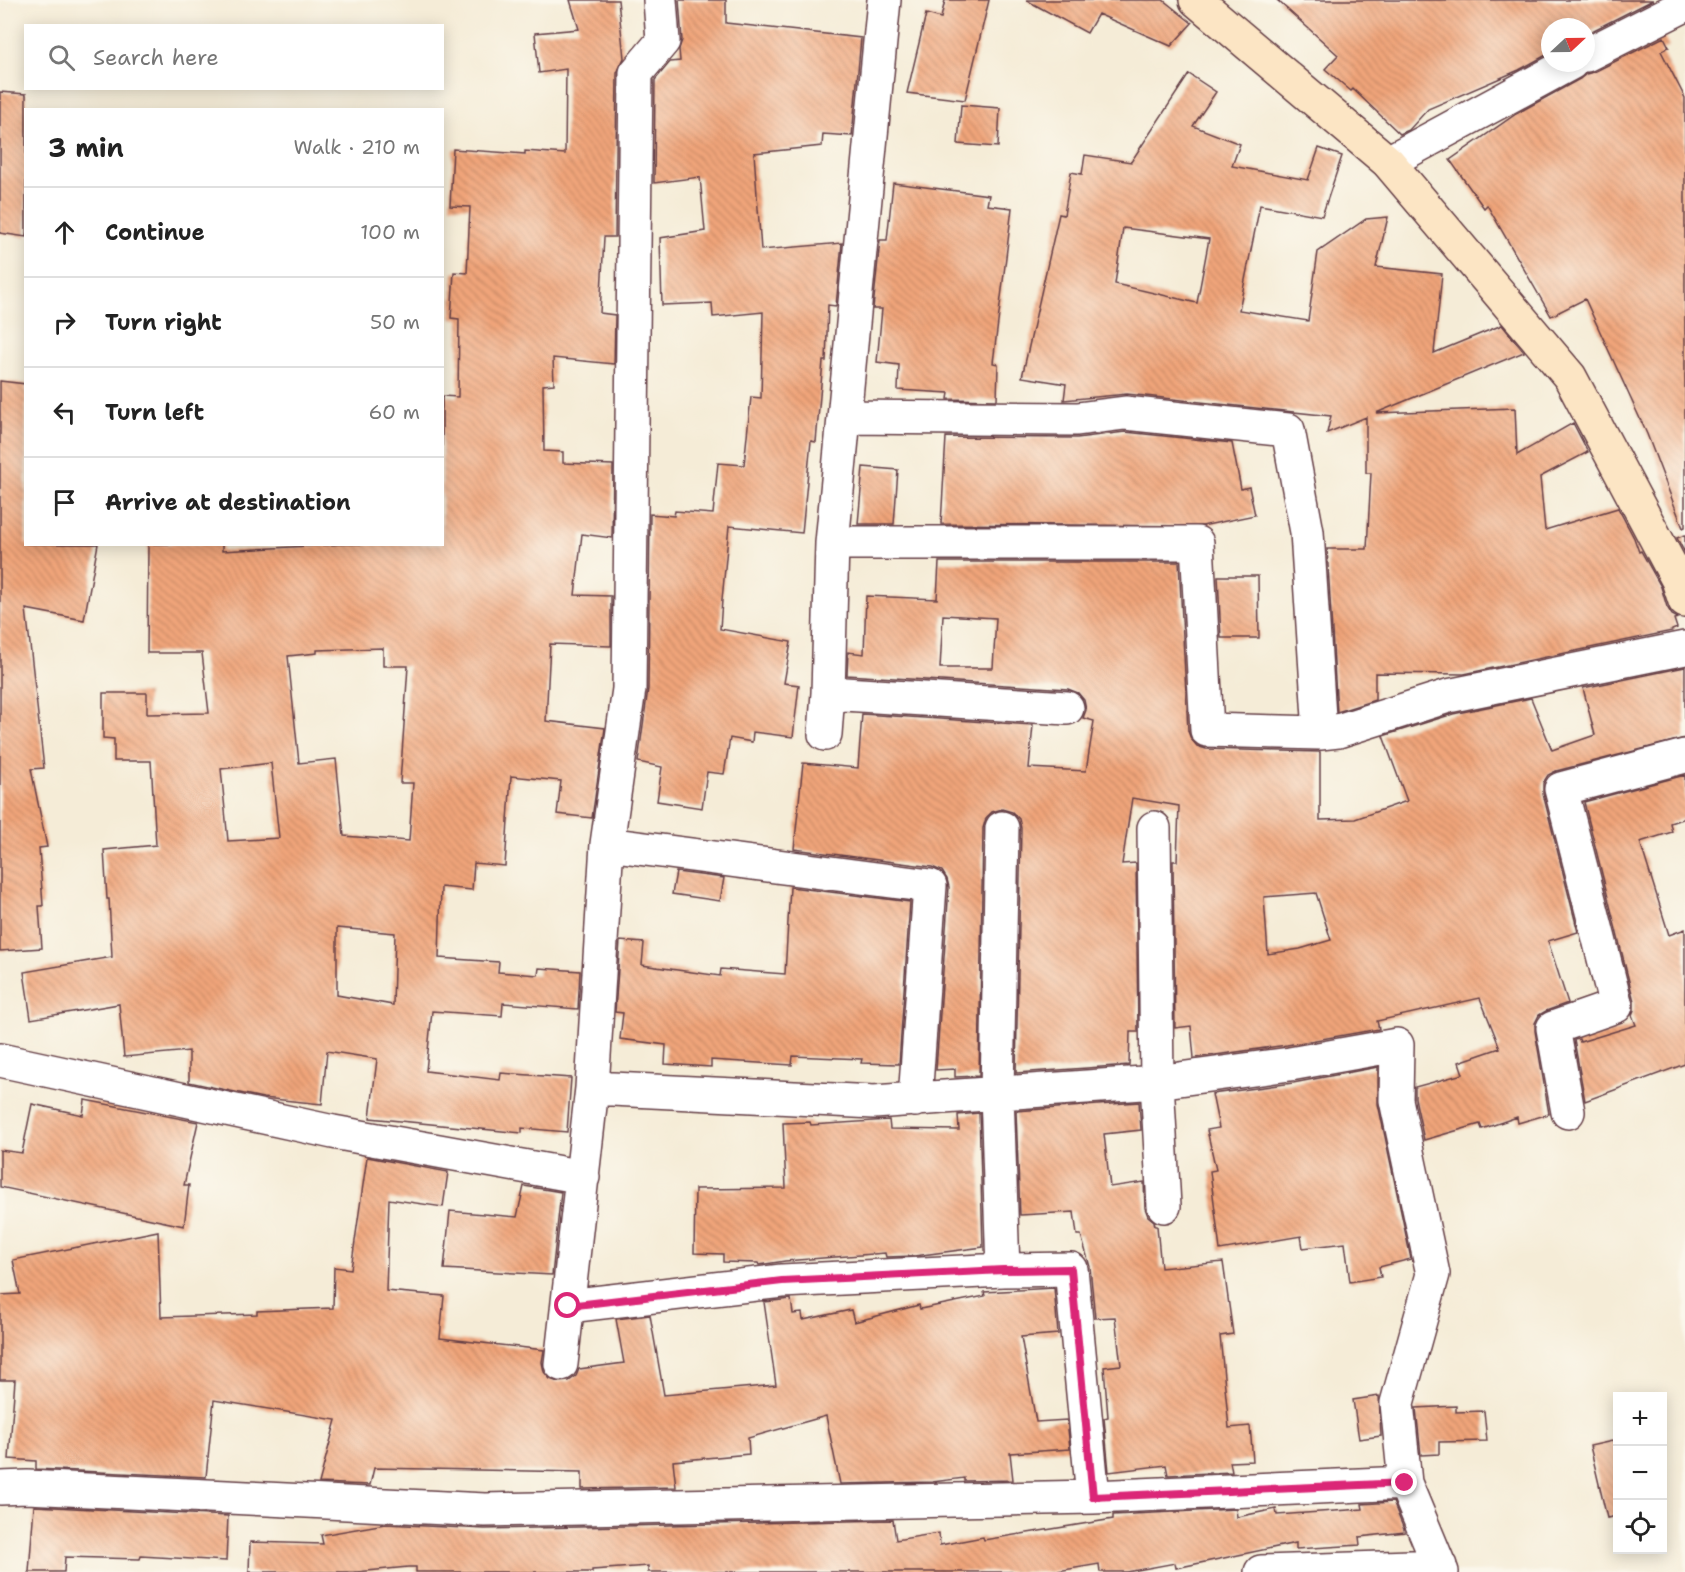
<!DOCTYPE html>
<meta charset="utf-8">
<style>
:root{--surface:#fff;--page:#f2f2f2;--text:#222;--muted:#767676;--line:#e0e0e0}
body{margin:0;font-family:"Shantell Sans",sans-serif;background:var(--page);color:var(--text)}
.controls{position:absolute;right:18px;bottom:18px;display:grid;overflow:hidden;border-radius:0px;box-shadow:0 3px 15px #0003}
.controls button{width:54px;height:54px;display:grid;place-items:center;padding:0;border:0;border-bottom:2px solid var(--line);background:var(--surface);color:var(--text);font:30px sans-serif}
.compass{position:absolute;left:1541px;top:18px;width:54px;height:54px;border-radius:50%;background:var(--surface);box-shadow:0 3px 15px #0003;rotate:68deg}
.stop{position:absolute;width:18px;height:18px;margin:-14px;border:4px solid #db2777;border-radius:50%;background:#fff}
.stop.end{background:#db2777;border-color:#fff;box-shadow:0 2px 6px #0008}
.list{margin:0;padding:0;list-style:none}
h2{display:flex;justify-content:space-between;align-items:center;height:78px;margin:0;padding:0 24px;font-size:26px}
h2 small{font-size:20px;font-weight:400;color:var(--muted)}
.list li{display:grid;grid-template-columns:39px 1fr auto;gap:18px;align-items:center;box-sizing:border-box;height:90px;padding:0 24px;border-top:2px solid var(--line)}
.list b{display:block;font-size:22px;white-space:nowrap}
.list em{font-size:20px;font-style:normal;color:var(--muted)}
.icon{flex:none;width:33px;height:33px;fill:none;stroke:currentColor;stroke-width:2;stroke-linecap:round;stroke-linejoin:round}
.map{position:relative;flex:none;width:1685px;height:1572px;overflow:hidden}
.search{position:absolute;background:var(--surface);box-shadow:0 3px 15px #0003;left:24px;top:24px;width:420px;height:66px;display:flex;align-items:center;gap:15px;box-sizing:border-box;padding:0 21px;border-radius:0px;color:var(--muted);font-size:22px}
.panel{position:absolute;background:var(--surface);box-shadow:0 3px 15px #0003;left:24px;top:108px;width:420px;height:438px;border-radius:0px}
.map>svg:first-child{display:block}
.building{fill:url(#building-back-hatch);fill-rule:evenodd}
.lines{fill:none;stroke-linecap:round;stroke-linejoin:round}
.street-casing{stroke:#643e45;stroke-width:36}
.secondary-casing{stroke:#643e45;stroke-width:36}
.street{stroke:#fff;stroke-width:33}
.secondary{stroke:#fce5c4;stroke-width:33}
.route{stroke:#db2777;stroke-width:8}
</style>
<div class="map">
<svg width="1685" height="1572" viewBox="0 0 1685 1572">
<defs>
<pattern id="building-back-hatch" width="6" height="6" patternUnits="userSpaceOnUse" patternTransform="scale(1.5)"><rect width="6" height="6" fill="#f1a57a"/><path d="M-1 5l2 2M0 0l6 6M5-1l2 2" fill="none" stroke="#c58664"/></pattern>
</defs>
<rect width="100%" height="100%" fill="#fbf7ec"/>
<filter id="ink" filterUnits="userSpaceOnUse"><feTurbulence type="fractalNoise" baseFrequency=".0167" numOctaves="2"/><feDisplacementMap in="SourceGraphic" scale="12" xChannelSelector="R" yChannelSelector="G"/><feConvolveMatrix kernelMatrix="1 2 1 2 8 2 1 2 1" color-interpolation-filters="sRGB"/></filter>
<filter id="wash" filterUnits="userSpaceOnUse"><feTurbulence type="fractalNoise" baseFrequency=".008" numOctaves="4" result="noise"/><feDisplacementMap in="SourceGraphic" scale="24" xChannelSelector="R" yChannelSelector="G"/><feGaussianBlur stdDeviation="1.35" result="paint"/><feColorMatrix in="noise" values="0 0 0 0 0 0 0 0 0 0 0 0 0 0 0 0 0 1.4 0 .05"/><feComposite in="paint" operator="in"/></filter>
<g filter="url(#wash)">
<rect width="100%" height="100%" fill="#f5ecd7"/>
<g id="blocks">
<!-- building -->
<path class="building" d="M 570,0 L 618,0 L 624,58 L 617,73 L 615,237 L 604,237 L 600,313 L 615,315 L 614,364 L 553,358 L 554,384 L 543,385 L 544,451 L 563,452 L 563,463 L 613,465 L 612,538 L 582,534 L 575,595 L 611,596 L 611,646 L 550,644 L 546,721 L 605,728 L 592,818 L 557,814 L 561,781 L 511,776 L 505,866 L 474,863 L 472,890 L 441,887 L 439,958 L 499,962 L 498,972 L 538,975 L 539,968 L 580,971 L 578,1009 L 503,1003 L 502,1016 L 432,1011 L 426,1071 L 500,1080 L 501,1073 L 571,1078 L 567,1132 L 522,1128 L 522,1133 L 370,1118 L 377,1059 L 327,1051 L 322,1104 L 263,1098 L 189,1082 L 189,1051 L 124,1057 L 119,1004 L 31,1019 L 24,972 L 112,957 L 109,899 L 107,899 L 104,850 L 156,845 L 151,761 L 114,761 L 114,739 L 103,738 L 103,693 L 147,693 L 147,714 L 209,713 L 202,653 L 147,653 L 148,544 L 222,544 L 222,551 L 343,544 L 442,544 L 442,396 L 458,397 L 459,319 L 451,318 L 454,272 L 467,273 L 470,207 L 450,206 L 453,149 L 525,154 L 525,151 L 565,154 L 566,69 L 539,73 L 535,33 L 579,29 ZM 383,648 L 383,666 L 408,666 L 400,783 L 413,783 L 409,841 L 344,836 L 336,759 L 299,763 L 288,656 L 317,653 L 317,650 ZM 271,763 L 279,838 L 228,841 L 221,769 ZM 337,928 L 395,933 L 393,1005 L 337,995 Z
M 679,0 L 726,0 L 726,23 L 861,38 L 852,136 L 823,134 L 822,146 L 754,153 L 761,250 L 842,243 L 836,306 L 828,305 L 826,361 L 823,361 L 816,442 L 811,441 L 802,533 L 729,526 L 722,600 L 720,629 L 791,642 L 784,683 L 799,685 L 793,737 L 753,732 L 752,742 L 730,738 L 724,774 L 707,772 L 702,808 L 657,801 L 662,767 L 638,762 L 648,689 L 650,514 L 674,516 L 675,511 L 713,514 L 718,463 L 744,465 L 751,397 L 761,398 L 763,312 L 713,317 L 712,303 L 662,305 L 660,238 L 705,231 L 700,177 L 654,183 L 655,80 L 670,62 L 680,61 L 679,49 L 682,40 Z
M 945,0 L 989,0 L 965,100 L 907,93 L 926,14 L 941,18 Z
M 1026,0 L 1163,0 L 1192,23 L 1171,46 L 1098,14 L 1087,33 Z
M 1277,0 L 1653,0 L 1586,34 L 1586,27 L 1550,27 L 1550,53 L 1519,70 L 1428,109 L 1409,130 L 1400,134 L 1353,89 L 1351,91 L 1325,69 L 1338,55 Z
M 1664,37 L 1669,47 L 1661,51 L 1685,98 L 1685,527 L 1683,528 L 1647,434 L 1585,299 L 1551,316 L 1487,205 L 1484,208 L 1450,160 L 1516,114 L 1580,79 L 1586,74 L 1594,72 Z
M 1189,74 L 1216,92 L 1193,126 L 1240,144 L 1232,166 L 1308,180 L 1319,148 L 1342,156 L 1322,216 L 1260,205 L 1239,310 L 1308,321 L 1318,252 L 1366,219 L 1388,217 L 1376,267 L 1442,274 L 1434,353 L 1502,325 L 1524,352 L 1376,413 L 1515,408 L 1517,455 L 1573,423 L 1588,452 L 1540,477 L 1545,530 L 1618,508 L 1634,538 L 1639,552 L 1641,551 L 1661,587 L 1667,607 L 1672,615 L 1678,618 L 1674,619 L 1677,628 L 1672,630 L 1672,631 L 1464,674 L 1375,673 L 1375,700 L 1337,712 L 1327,549 L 1367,549 L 1371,473 L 1366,473 L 1366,417 L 1327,433 L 1331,416 L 1127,394 L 1064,400 L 1066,384 L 1022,377 L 1059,214 L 1064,215 L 1071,172 L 1082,174 L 1085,155 L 1131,162 ZM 1123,228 L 1209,239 L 1197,303 L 1115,284 Z
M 0,92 L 26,94 L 26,237 L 0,233 Z
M 961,105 L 1000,108 L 998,147 L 958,144 Z
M 893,183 L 989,195 L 987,205 L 1012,208 L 993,363 L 998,364 L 997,400 L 948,399 L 949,393 L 898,390 L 899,365 L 877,362 L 882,309 L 873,309 L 880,240 L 887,240 Z
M 0,381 L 26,384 L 26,544 L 98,544 L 84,620 L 26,609 L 44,768 L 31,769 L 47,847 L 39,848 L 43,906 L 39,906 L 42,948 L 0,951 Z
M 1125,432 L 1232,443 L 1241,489 L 1249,487 L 1255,515 L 1202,526 L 941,524 L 946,437 L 1077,438 Z
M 863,467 L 898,470 L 894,524 L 858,524 Z
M 1685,535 L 1685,553 L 1677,538 Z
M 939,562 L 1179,562 L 1188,731 L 1191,739 L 1197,746 L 1206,749 L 1320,752 L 1320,820 L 1355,819 L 1407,801 L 1383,736 L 1453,714 L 1531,698 L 1552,750 L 1595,735 L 1583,688 L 1685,667 L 1685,738 L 1556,771 L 1548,775 L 1543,783 L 1543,794 L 1578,932 L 1548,941 L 1568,1003 L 1546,1011 L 1539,1015 L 1535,1023 L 1535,1031 L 1549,1114 L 1518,1123 L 1517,1117 L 1482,1129 L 1480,1124 L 1424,1140 L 1415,1098 L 1415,1087 L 1463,1074 L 1459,1062 L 1500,1048 L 1480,998 L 1377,1021 L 1379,1029 L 1287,1045 L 1194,1058 L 1191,1026 L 1175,1028 L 1173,861 L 1177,861 L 1179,806 L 1132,798 L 1122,864 L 1136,863 L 1138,1032 L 1130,1032 L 1129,1065 L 1016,1073 L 1021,828 L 1019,819 L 1012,812 L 1002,809 L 992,812 L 986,818 L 983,828 L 979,1076 L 955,1077 L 955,1069 L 936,1070 L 949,887 L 947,879 L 942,871 L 932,867 L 794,849 L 803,763 L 858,768 L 862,714 L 1033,725 L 1029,768 L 1086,771 L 1094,721 L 1083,718 L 1086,710 L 1084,700 L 1078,693 L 1068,689 L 847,675 L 848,652 L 864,654 L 866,596 L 937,599 ZM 943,615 L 996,618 L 993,668 L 940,668 ZM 1316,893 L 1331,940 L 1300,949 L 1268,954 L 1264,897 Z
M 1218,576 L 1258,576 L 1259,638 L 1221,638 Z
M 1685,775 L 1685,818 L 1670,823 L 1672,832 L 1640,842 L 1669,935 L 1685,929 L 1685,1064 L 1585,1101 L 1574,1040 L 1579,1039 L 1580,1042 L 1636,1025 L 1632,1015 L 1634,1010 L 1634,1001 L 1584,802 Z
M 676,872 L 724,878 L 720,901 L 672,894 Z
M 790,887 L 910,902 L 899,1064 L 861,1063 L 862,1059 L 793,1056 L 792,1065 L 711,1060 L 711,1067 L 665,1064 L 666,1045 L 620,1039 L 623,1013 L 615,1012 L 620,941 L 644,943 L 642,965 L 720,976 L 721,969 L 785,974 Z
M 1378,1067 L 1378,1104 L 1411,1259 L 1379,1267 L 1381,1277 L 1350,1282 L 1345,1243 L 1303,1248 L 1301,1236 L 1220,1250 L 1210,1171 L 1216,1170 L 1207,1130 L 1219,1128 L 1212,1094 L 1293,1083 Z
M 85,1100 L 198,1122 L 184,1185 L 189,1185 L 184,1226 L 0,1187 L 0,1150 L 22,1153 L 32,1104 L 83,1115 Z
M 1139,1102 L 1141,1130 L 1104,1134 L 1110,1187 L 1144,1182 L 1145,1208 L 1148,1216 L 1154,1221 L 1155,1226 L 1157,1226 L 1161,1268 L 1223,1262 L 1233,1334 L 1220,1336 L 1229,1428 L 1250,1426 L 1253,1461 L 1230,1462 L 1232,1472 L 1168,1475 L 1166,1465 L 1109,1472 L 1104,1418 L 1108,1417 L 1104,1367 L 1121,1365 L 1115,1317 L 1095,1318 L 1090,1267 L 1081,1235 L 1077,1235 L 1074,1212 L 1020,1215 L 1016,1111 Z
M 979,1113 L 983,1247 L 914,1256 L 886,1257 L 885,1253 L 785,1261 L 759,1265 L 758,1263 L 723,1262 L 723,1254 L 694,1253 L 695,1189 L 786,1188 L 783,1123 L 810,1122 L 811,1125 L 889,1120 L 890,1129 L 959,1130 L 958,1115 Z
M 367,1157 L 448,1172 L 443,1207 L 389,1199 L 386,1291 L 444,1296 L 440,1338 L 544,1350 L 542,1362 L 544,1372 L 550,1379 L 558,1382 L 569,1381 L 576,1376 L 579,1369 L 624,1363 L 616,1319 L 650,1315 L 664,1395 L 776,1385 L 764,1302 L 791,1299 L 793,1314 L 802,1313 L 803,1320 L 851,1310 L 854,1322 L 919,1305 L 920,1309 L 985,1296 L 984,1292 L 1054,1288 L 1058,1334 L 1021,1337 L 1036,1422 L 1067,1420 L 1070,1449 L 1010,1453 L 1013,1480 L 964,1481 L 964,1478 L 932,1482 L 840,1484 L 826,1416 L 748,1438 L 749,1454 L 673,1461 L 676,1487 L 582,1489 L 582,1472 L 374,1468 L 370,1485 L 319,1483 L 336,1420 L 214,1400 L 206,1477 L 36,1469 L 36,1461 L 9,1459 L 15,1380 L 0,1380 L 0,1295 L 20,1294 L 13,1260 L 158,1231 L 161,1317 L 257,1314 L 257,1311 L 333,1308 L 334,1267 L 351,1269 Z
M 524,1186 L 561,1192 L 552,1275 L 444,1269 L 450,1211 L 517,1217 Z
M 1379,1396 L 1381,1436 L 1359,1439 L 1353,1400 Z
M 1456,1406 L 1456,1412 L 1484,1411 L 1487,1441 L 1439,1442 L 1439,1454 L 1421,1455 L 1416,1408 Z
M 1617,1440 L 1617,1516 L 1607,1518 L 1590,1446 Z
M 1393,1502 L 1405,1532 L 1359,1537 L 1360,1545 L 1296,1549 L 1296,1543 L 1176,1568 L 1175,1563 L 1127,1572 L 1100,1572 L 1099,1564 L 1052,1572 L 648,1572 L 648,1566 L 592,1570 L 592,1572 L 416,1572 L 416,1567 L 408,1567 L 357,1572 L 249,1572 L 250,1542 L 323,1544 L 321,1535 L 385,1524 L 485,1529 L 893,1520 L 896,1540 L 939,1533 L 940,1545 L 983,1537 L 984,1540 L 1113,1519 L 1113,1515 L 1236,1509 L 1237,1517 L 1276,1509 L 1277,1515 L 1363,1509 L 1362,1504 Z
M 34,1506 L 228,1516 L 226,1561 L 141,1556 L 140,1559 L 65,1557 L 64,1572 L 29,1572 Z"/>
</g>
</g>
<g filter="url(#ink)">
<use href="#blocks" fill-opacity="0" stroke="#643e45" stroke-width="1.5"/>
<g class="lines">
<!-- street casing -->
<g class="street-casing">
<path id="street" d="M 1586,55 L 1685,5
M 1388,162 L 1571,63
M 845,417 L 1077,419 L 1125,413 L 1288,430 L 1307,532 L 1320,733
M 832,543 L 1197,543 L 1207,730 L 1320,733 L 1338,731 L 1448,696 L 1685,648
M 828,693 L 1067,708
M 825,734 L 828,693 L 832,543 L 884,0
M 1002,828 L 997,1093 L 1003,1270
M 1154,828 L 1157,1082 L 1164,1206
M 607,844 L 930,886 L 915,1100
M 0,1060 L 333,1132 L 583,1177
M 592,1088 L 874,1102 L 1157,1082 L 1290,1064 L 1397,1045 L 1396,1100 L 1433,1274 L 1397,1403 L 1405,1483
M 1568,1112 L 1553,1028 L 1616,1006 L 1561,789 L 1685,756
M 568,1306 L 782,1281 L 1003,1270 L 1071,1269 L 1093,1497
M 561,1364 L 592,1088 L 607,844 L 629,689 L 636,73 L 663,41 L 660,0
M 0,1488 L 27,1487 L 485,1510 L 1093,1497 L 1405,1483 L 1442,1572
M 1261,1572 L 1440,1566"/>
</g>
<!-- secondary casing -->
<g class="secondary-casing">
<path id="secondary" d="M 1196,0 L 1388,162 L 1570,377 L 1678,580 L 1685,601"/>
</g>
<!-- street -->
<use href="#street" class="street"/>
<!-- secondary -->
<use href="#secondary" class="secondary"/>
</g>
</g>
<g class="lines" filter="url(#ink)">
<!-- route -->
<path class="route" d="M 568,1306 L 782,1281 L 1003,1270 L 1071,1269 L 1093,1497 L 1405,1483"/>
</g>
</svg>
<div class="controls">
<button>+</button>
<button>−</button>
<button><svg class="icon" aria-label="locate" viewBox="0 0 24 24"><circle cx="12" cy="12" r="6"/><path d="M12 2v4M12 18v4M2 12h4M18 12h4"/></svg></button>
</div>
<svg class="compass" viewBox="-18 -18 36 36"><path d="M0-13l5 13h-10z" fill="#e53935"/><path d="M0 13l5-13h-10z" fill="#767676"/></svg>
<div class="stop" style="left:568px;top:1306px"></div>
<div class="stop end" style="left:1405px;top:1483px"></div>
<div class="search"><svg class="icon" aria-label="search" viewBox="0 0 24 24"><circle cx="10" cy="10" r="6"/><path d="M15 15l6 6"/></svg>Search here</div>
<section class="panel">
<h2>3 min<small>Walk · 210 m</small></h2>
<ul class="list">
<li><svg class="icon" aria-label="ahead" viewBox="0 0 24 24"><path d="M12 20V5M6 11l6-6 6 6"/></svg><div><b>Continue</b></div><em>100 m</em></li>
<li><svg class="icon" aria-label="right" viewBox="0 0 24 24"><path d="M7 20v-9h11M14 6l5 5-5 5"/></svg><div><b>Turn right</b></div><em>50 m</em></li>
<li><svg class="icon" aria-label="left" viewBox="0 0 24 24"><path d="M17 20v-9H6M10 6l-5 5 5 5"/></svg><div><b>Turn left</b></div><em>60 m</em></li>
<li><svg class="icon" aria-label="arrive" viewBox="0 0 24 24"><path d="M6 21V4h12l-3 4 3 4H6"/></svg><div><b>Arrive at destination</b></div></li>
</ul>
</section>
</div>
